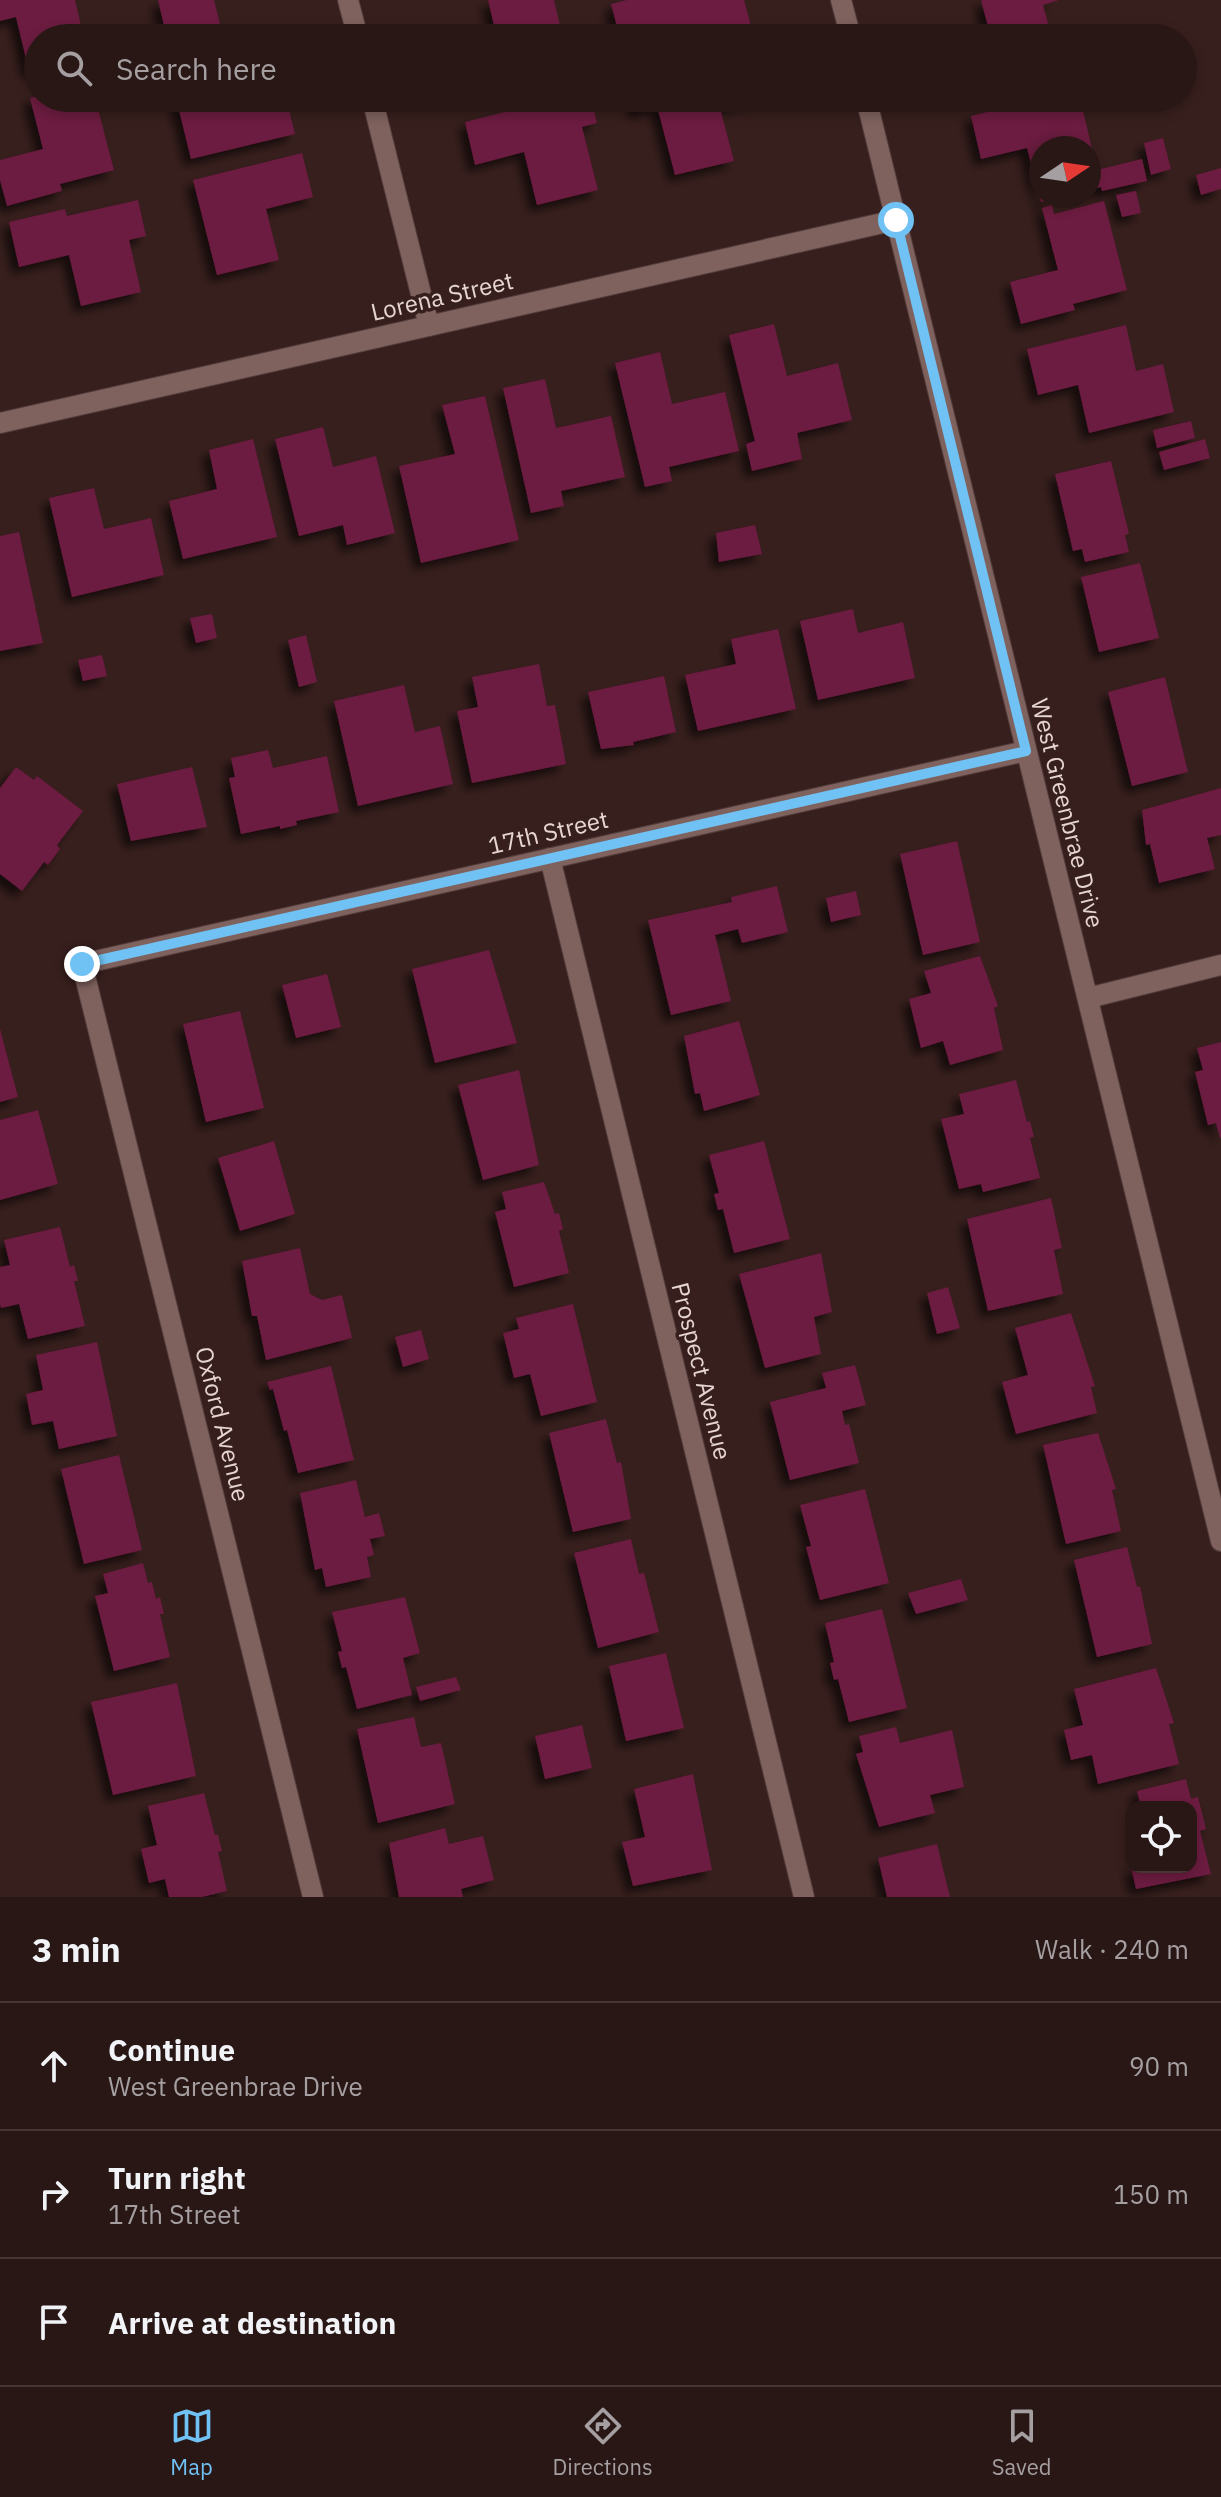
<!DOCTYPE html>
<meta charset="utf-8">
<style>
:root{--surface:#291716;--page:#31201f;--text:#f1f3f6;--muted:#a59fa1;--line:#453635;--accent:#70c1f4}
body{margin:0;font-family:"IBM Plex Sans",sans-serif;background:var(--page);color:var(--text)}
.controls{position:absolute;right:24px;bottom:24px;display:grid;overflow:hidden;border-radius:16px;box-shadow:0 4px 12px #0003}
.controls button{width:72px;height:72px;display:grid;place-items:center;padding:0;border:0;border-bottom:2px solid var(--line);background:var(--surface);color:var(--text);font:40px sans-serif}
.compass{position:absolute;left:1029px;top:136px;width:72px;height:72px;border-radius:50%;background:var(--surface);box-shadow:0 4px 12px #0003;rotate:77deg}
.stop{position:absolute;width:24px;height:24px;margin:-18px;border:6px solid #70c1f4;border-radius:50%;background:#fff}
.stop.end{background:#70c1f4;border-color:#fff;box-shadow:0 2px 8px #0008}
.list{margin:0;padding:0;list-style:none}
h2{display:flex;justify-content:space-between;align-items:center;height:104px;margin:0;padding:0 32px;font-size:34px}
h2 small{font-size:26px;font-weight:400;color:var(--muted)}
.list li{display:grid;grid-template-columns:52px 1fr auto;gap:24px;align-items:center;box-sizing:border-box;height:128px;padding:0 32px;border-top:2px solid var(--line)}
.list b{display:block;font-size:30px;white-space:nowrap}
.list p{margin:0;font-size:26px;white-space:nowrap;color:var(--muted)}
.list em{font-size:26px;font-style:normal;color:var(--muted)}
.icon{flex:none;width:44px;height:44px;fill:none;stroke:currentColor;stroke-width:2;stroke-linecap:round;stroke-linejoin:round}
.map{position:relative;flex:none;width:1221px;height:1897px;overflow:hidden}
.search{position:absolute;background:var(--surface);box-shadow:0 4px 12px #0003;left:24px;right:24px;top:24px;height:88px;display:flex;align-items:center;gap:20px;box-sizing:border-box;padding:0 28px;border-radius:44px;color:var(--muted);font-size:30px}
.sheet{height:488px;background:var(--surface)}
nav{display:flex;justify-content:space-around;align-items:center;box-sizing:border-box;height:112px;border-top:2px solid var(--line);background:var(--surface);font-size:22px;color:var(--muted)}
nav a{display:grid;justify-items:center;gap:4px}
nav .on{color:var(--accent)}
.map>svg:first-child{display:block}
.building{fill:#6c1a40;filter:url(#shadow)}
.lines{fill:none;stroke-linecap:round;stroke-linejoin:round}
.minor-casing{stroke:#523d3c;stroke-width:22}
.tertiary-casing{stroke:#523d3c;stroke-width:22}
.minor{stroke:#7f625e;stroke-width:20}
.tertiary{stroke:#7f625e;stroke-width:20}
.route{stroke:#70c1f4;stroke-width:10}
.labels{text-anchor:middle;dominant-baseline:central;stroke-width:7;stroke-linejoin:round;paint-order:stroke}
.street-label{font-size:24px;fill:#e6d5d3;stroke:#371f1d}
</style>
<div class="map">
<svg width="1221" height="1897" viewBox="0 0 1221 1897">
<defs>
<filter id="shadow"><feDropShadow dx="-7" dy="7" stdDeviation="4" flood-color="#0009"/></filter>
</defs>
<rect width="100%" height="100%" fill="#371f1d"/>
<!-- building -->
<path class="building" d="M 0,0 L 75,0 L 84,38 L 38,38 L 38,69 L 29,71 L 16,17 L 0,21 Z
M 158,0 L 214,0 L 220,24 L 167,38 Z
M 488,0 L 554,0 L 563,38 L 497,38 Z
M 627,0 L 744,0 L 752,29 L 718,38 L 620,38 L 611,4 Z
M 981,0 L 1059,0 L 1043,5 L 1052,38 L 991,38 Z
M 38,96 L 95,98 L 114,170 L 60,184 L 62,191 L 7,206 L 0,180 L 0,160 L 43,149 L 30,98 Z
M 176,98 L 231,98 L 232,104 L 256,98 L 286,98 L 295,134 L 191,159 Z
M 561,98 L 591,98 L 597,123 L 582,127 L 598,190 L 537,205 L 524,152 L 475,165 L 465,122 Z
M 632,98 L 756,98 L 756,99 L 720,108 L 734,161 L 675,175 L 657,106 L 636,112 Z
M 1045,98 L 1080,98 L 1097,170 L 1142,159 L 1147,181 L 1102,191 L 1101,187 L 1089,190 L 1089,148 L 1041,148 L 1041,196 L 1059,197 L 1041,202 L 1027,148 L 981,159 L 971,116 Z
M 1163,138 L 1171,169 L 1151,175 L 1144,143 Z
M 302,153 L 313,197 L 266,209 L 279,260 L 217,275 L 193,180 Z
M 1221,168 L 1221,189 L 1201,195 L 1196,175 Z
M 1136,191 L 1141,213 L 1122,217 L 1116,195 Z
M 138,200 L 146,236 L 129,240 L 141,292 L 81,306 L 69,255 L 19,267 L 9,222 L 65,209 L 67,216 Z
M 1104,201 L 1127,290 L 1073,304 L 1075,310 L 1021,324 L 1010,282 L 1058,270 L 1042,208 L 1052,205 L 1054,214 Z
M 774,324 L 787,376 L 838,363 L 852,420 L 797,433 L 802,459 L 752,471 L 746,444 L 755,441 L 729,335 Z
M 1126,325 L 1136,371 L 1163,364 L 1174,412 L 1089,433 L 1078,385 L 1038,395 L 1027,349 Z
M 660,352 L 672,404 L 725,392 L 739,451 L 669,467 L 672,481 L 645,487 L 615,363 Z
M 545,379 L 556,428 L 611,416 L 625,477 L 561,491 L 564,506 L 531,513 L 503,388 Z
M 485,396 L 519,540 L 421,563 L 399,466 L 455,454 L 442,405 Z
M 1191,421 L 1195,438 L 1157,448 L 1153,430 Z
M 323,427 L 333,467 L 376,456 L 395,533 L 347,545 L 343,525 L 299,536 L 275,439 Z
M 253,439 L 277,537 L 183,559 L 169,501 L 217,489 L 209,450 Z
M 1205,439 L 1210,458 L 1164,470 L 1159,452 Z
M 1111,461 L 1129,534 L 1125,535 L 1129,552 L 1085,562 L 1082,549 L 1073,551 L 1055,474 Z
M 94,488 L 104,529 L 151,518 L 164,575 L 72,597 L 49,498 Z
M 755,525 L 762,554 L 719,562 L 716,533 Z
M 19,532 L 43,643 L 0,651 L 0,536 Z
M 1140,563 L 1159,638 L 1099,652 L 1081,577 Z
M 853,609 L 858,633 L 903,622 L 915,678 L 818,700 L 800,621 Z
M 212,614 L 217,638 L 196,643 L 190,618 Z
M 778,629 L 796,709 L 698,731 L 685,675 L 736,664 L 731,639 Z
M 306,635 L 317,682 L 299,687 L 288,640 Z
M 102,655 L 107,676 L 83,681 L 78,660 Z
M 539,664 L 547,706 L 555,705 L 566,764 L 472,783 L 457,711 L 478,707 L 472,677 Z
M 664,676 L 676,732 L 633,742 L 634,745 L 601,749 L 588,692 Z
M 1165,677 L 1188,772 L 1132,786 L 1108,692 Z
M 404,685 L 415,732 L 440,726 L 453,784 L 358,806 L 334,701 Z
M 268,750 L 273,768 L 327,756 L 339,812 L 296,821 L 297,825 L 280,829 L 280,826 L 241,834 L 229,778 L 235,777 L 231,758 Z
M 16,767 L 34,780 L 37,776 L 83,811 L 57,845 L 60,849 L 48,865 L 44,862 L 22,891 L 0,874 L 0,788 Z
M 192,767 L 207,827 L 131,841 L 117,784 Z
M 1221,788 L 1221,835 L 1207,838 L 1215,869 L 1159,883 L 1150,844 L 1146,845 L 1142,810 Z
M 957,841 L 980,942 L 923,955 L 900,854 Z
M 777,886 L 788,932 L 742,943 L 738,929 L 715,935 L 731,1001 L 671,1015 L 648,920 L 732,902 L 731,897 Z
M 856,891 L 861,915 L 831,922 L 826,898 Z
M 489,950 L 517,1043 L 435,1063 L 412,969 Z
M 980,956 L 998,1006 L 994,1008 L 1003,1050 L 950,1065 L 943,1041 L 921,1048 L 909,999 L 931,993 L 924,971 Z
M 327,974 L 341,1027 L 296,1038 L 282,985 Z
M 240,1011 L 264,1108 L 206,1122 L 183,1024 Z
M 739,1021 L 760,1095 L 704,1111 L 700,1093 L 695,1094 L 684,1036 Z
M 0,1029 L 18,1097 L 0,1102 Z
M 1221,1042 L 1221,1138 L 1220,1138 L 1216,1123 L 1208,1125 L 1195,1072 L 1203,1070 L 1197,1048 Z
M 519,1070 L 539,1165 L 483,1180 L 458,1085 Z
M 1016,1080 L 1027,1122 L 1030,1121 L 1034,1137 L 1030,1138 L 1040,1178 L 983,1192 L 981,1184 L 959,1189 L 941,1119 L 964,1114 L 959,1094 Z
M 38,1110 L 58,1184 L 0,1200 L 0,1120 Z
M 274,1141 L 295,1214 L 240,1231 L 218,1158 Z
M 764,1141 L 790,1239 L 734,1253 L 723,1209 L 718,1210 L 714,1194 L 719,1193 L 709,1155 Z
M 544,1182 L 555,1214 L 559,1213 L 563,1229 L 559,1231 L 569,1273 L 514,1287 L 495,1212 L 506,1209 L 502,1192 Z
M 1051,1198 L 1062,1248 L 1054,1250 L 1063,1294 L 988,1311 L 967,1219 Z
M 60,1227 L 70,1267 L 74,1265 L 78,1281 L 74,1281 L 85,1326 L 28,1339 L 19,1304 L 1,1308 L 0,1304 L 0,1267 L 10,1265 L 4,1240 Z
M 300,1248 L 310,1294 L 322,1300 L 342,1295 L 352,1338 L 266,1360 L 257,1316 L 252,1316 L 242,1261 Z
M 821,1253 L 832,1312 L 814,1317 L 821,1354 L 765,1368 L 739,1274 Z
M 948,1287 L 960,1328 L 937,1334 L 927,1293 Z
M 573,1304 L 597,1402 L 541,1416 L 530,1374 L 514,1378 L 503,1333 L 519,1329 L 516,1318 Z
M 1071,1313 L 1095,1386 L 1091,1387 L 1097,1413 L 1016,1434 L 1002,1382 L 1028,1375 L 1015,1328 Z
M 421,1330 L 429,1359 L 403,1367 L 395,1337 Z
M 97,1342 L 117,1436 L 59,1449 L 53,1421 L 32,1425 L 26,1394 L 43,1390 L 36,1355 Z
M 855,1365 L 866,1405 L 842,1411 L 845,1425 L 849,1424 L 859,1463 L 790,1480 L 770,1402 L 826,1388 L 822,1373 Z
M 331,1366 L 354,1460 L 298,1473 L 287,1430 L 284,1431 L 273,1389 L 270,1390 L 267,1382 Z
M 606,1419 L 617,1463 L 621,1462 L 631,1519 L 573,1532 L 549,1433 Z
M 1098,1433 L 1116,1489 L 1112,1490 L 1121,1531 L 1066,1544 L 1043,1445 Z
M 119,1455 L 142,1550 L 84,1564 L 61,1469 Z
M 356,1480 L 365,1517 L 379,1513 L 385,1536 L 370,1539 L 374,1555 L 367,1557 L 371,1577 L 326,1587 L 322,1568 L 315,1570 L 300,1493 Z
M 865,1489 L 889,1583 L 820,1600 L 806,1547 L 811,1546 L 800,1505 Z
M 631,1539 L 639,1574 L 644,1573 L 659,1632 L 598,1648 L 574,1553 Z
M 1127,1547 L 1137,1587 L 1140,1586 L 1152,1644 L 1097,1657 L 1074,1560 Z
M 143,1563 L 148,1583 L 152,1582 L 156,1599 L 160,1597 L 164,1614 L 160,1614 L 170,1657 L 114,1671 L 95,1596 L 108,1593 L 103,1574 Z
M 961,1579 L 968,1600 L 916,1614 L 908,1593 Z
M 405,1597 L 420,1653 L 403,1658 L 412,1695 L 357,1709 L 346,1667 L 342,1668 L 338,1652 L 342,1651 L 332,1612 Z
M 882,1609 L 907,1708 L 849,1722 L 838,1679 L 834,1680 L 830,1663 L 834,1662 L 825,1623 Z
M 666,1653 L 684,1728 L 626,1741 L 609,1666 Z
M 1156,1668 L 1174,1723 L 1169,1724 L 1179,1764 L 1098,1784 L 1092,1755 L 1071,1760 L 1064,1730 L 1083,1725 L 1074,1689 Z
M 456,1677 L 461,1690 L 420,1701 L 416,1687 Z
M 177,1683 L 196,1776 L 113,1795 L 91,1702 Z
M 414,1717 L 421,1747 L 441,1743 L 455,1804 L 378,1823 L 357,1729 Z
M 582,1725 L 592,1768 L 545,1779 L 535,1736 Z
M 896,1727 L 900,1743 L 952,1730 L 964,1787 L 930,1795 L 935,1813 L 879,1827 L 856,1754 L 863,1752 L 859,1736 Z
M 693,1774 L 712,1870 L 633,1886 L 622,1842 L 645,1837 L 634,1789 Z
M 1186,1779 L 1191,1799 L 1198,1797 L 1206,1829 L 1200,1831 L 1211,1874 L 1136,1889 L 1131,1867 L 1191,1867 L 1191,1807 L 1141,1807 L 1137,1791 Z
M 204,1793 L 215,1835 L 218,1835 L 222,1851 L 218,1852 L 227,1891 L 202,1897 L 169,1897 L 165,1879 L 149,1883 L 141,1849 L 157,1845 L 148,1806 Z
M 445,1828 L 449,1844 L 483,1836 L 494,1880 L 461,1889 L 463,1897 L 399,1897 L 389,1843 Z
M 937,1844 L 950,1897 L 887,1897 L 878,1858 Z"/>
<g class="lines">
<!-- minor casing -->
<g class="minor-casing">
<path id="minor" d="M 348,0 L 358,38
M 372,98 L 429,326
M 0,423 L 896,220
M 550,858 L 804,1897
M 1088,998 L 1221,965
M 313,1897 L 82,964 L 1026,751"/>
</g>
<!-- tertiary casing -->
<g class="tertiary-casing">
<path id="tertiary" d="M 841,0 L 851,38
M 866,98 L 1221,1541"/>
</g>
<!-- minor -->
<use href="#minor" class="minor"/>
<!-- tertiary -->
<use href="#tertiary" class="tertiary"/>
</g>
<g class="lines">
<!-- route -->
<path class="route" d="M 82,964 L 1026,751 L 896,220"/>
</g>
<g class="labels">
<!-- street labels -->
<g class="street-label">
<text transform="translate(442 296) rotate(-13)">Lorena Street</text>
<text transform="translate(1068 813) rotate(76)">West Greenbrae Drive</text>
<text transform="translate(548 832) rotate(-13)">17th Street</text>
<text transform="translate(702 1371) rotate(76)">Prospect Avenue</text>
<text transform="translate(223 1424) rotate(76)">Oxford Avenue</text>
</g>
</g>
</svg>
<div class="controls">
<button><svg class="icon" aria-label="locate" viewBox="0 0 24 24"><circle cx="12" cy="12" r="6"/><path d="M12 2v4M12 18v4M2 12h4M18 12h4"/></svg></button>
</div>
<svg class="compass" viewBox="-18 -18 36 36"><path d="M0-13l5 13h-10z" fill="#e53935"/><path d="M0 13l5-13h-10z" fill="#a59fa1"/></svg>
<div class="stop" style="left:896px;top:220px"></div>
<div class="stop end" style="left:82px;top:964px"></div>
<div class="search"><svg class="icon" aria-label="search" viewBox="0 0 24 24"><circle cx="10" cy="10" r="6"/><path d="M15 15l6 6"/></svg>Search here</div>
</div>
<section class="sheet">
<h2>3 min<small>Walk · 240 m</small></h2>
<ul class="list">
<li><svg class="icon" aria-label="ahead" viewBox="0 0 24 24"><path d="M12 20V5M6 11l6-6 6 6"/></svg><div><b>Continue</b><p>West Greenbrae Drive</p></div><em>90 m</em></li>
<li><svg class="icon" aria-label="right" viewBox="0 0 24 24"><path d="M7 20v-9h11M14 6l5 5-5 5"/></svg><div><b>Turn right</b><p>17th Street</p></div><em>150 m</em></li>
<li><svg class="icon" aria-label="arrive" viewBox="0 0 24 24"><path d="M6 21V4h12l-3 4 3 4H6"/></svg><div><b>Arrive at destination</b></div></li>
</ul>
</section>
<nav>
<a class="on"><svg class="icon" aria-label="map" viewBox="0 0 24 24"><path d="M3 6l6-2 6 2 6-2v14l-6 2-6-2-6 2zM9 4v14M15 6v14"/></svg>Map</a>
<a><svg class="icon" aria-label="directions" viewBox="0 0 24 24"><path d="M12 3l9 9-9 9-9-9zM9 14v-3h6M13 9l2 2-2 2"/></svg>Directions</a>
<a><svg class="icon" aria-label="saved" viewBox="0 0 24 24"><path d="M7 4h10v16l-5-4-5 4z"/></svg>Saved</a>
</nav>
